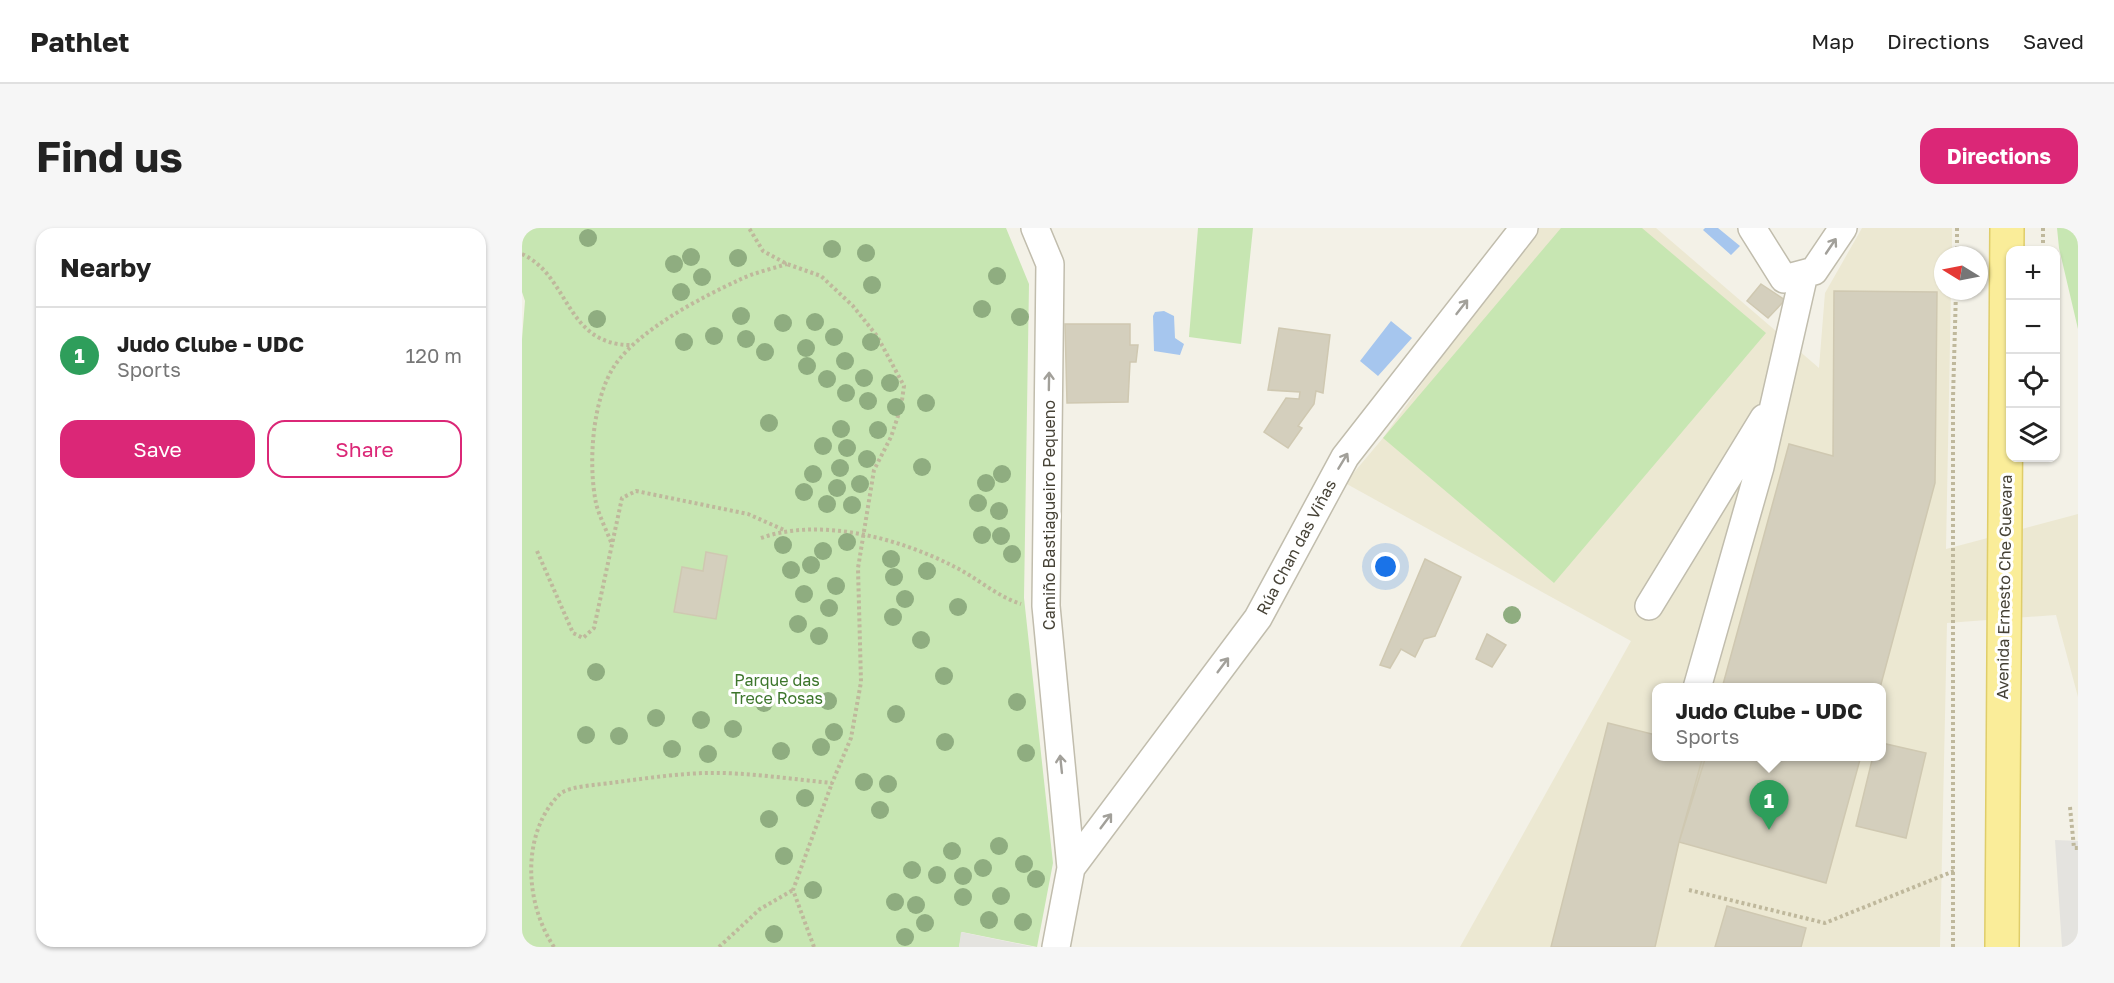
<!DOCTYPE html>
<meta charset="utf-8">
<style>
:root{--surface:#fff;--page:#f6f6f6;--text:#222;--muted:#767676;--line:#e0e0e0;--accent:#db2777}
body{margin:0;font-family:"Golos Text",sans-serif;background:var(--page);color:var(--text)}
.controls{position:absolute;right:18px;top:18px;display:grid;overflow:hidden;border-radius:12px;box-shadow:0 2px 4px #0004}
.controls button{width:54px;height:54px;display:grid;place-items:center;padding:0;border:0;border-bottom:2px solid var(--line);background:var(--surface);color:var(--text);font:30px sans-serif}
.compass{position:absolute;left:1412px;top:18px;width:54px;height:54px;border-radius:50%;background:var(--surface);box-shadow:0 2px 4px #0004;rotate:280deg}
.you{position:absolute;left:864px;top:339px;width:21px;height:21px;margin:-15px;border:4px solid #fff;border-radius:50%;background:#1a73e8;box-shadow:0 0 0 9px #1a73e833}
.badge{display:grid;place-items:center;width:39px;height:39px;border-radius:50%;background:var(--accent);color:#fff;font-size:20px;font-weight:700}
.pin{position:absolute;translate:-50% -50px;filter:drop-shadow(0 2px 3px #0008)}
.pin::after{content:'';position:absolute;top:32px;width:21px;height:18px;background:inherit;clip-path:polygon(0 0,100% 0,50% 100%)}
.popup{position:absolute;left:1130px;top:455px;width:234px;height:78px;box-sizing:border-box;display:grid;place-content:center;border-radius:12px;background:var(--surface);filter:drop-shadow(0 2px 4px #0005);font-size:20px;white-space:nowrap;color:var(--muted)}
.popup b{font-size:22px;color:var(--text)}
.popup::after{content:'';position:absolute;left:50%;top:100%;margin-left:-12px;border:12px solid transparent;border-top-color:var(--surface)}
.list{margin:0;padding:0;list-style:none}
h2{display:flex;justify-content:space-between;align-items:center;height:78px;margin:0;padding:0 24px;font-size:26px}
h2 small{font-size:20px;font-weight:400;color:var(--muted)}
.list li{display:grid;grid-template-columns:39px 1fr auto;gap:18px;align-items:center;box-sizing:border-box;height:96px;padding:0 24px;border-top:2px solid var(--line)}
.list b{display:block;font-size:22px;white-space:nowrap}
.list p{margin:0;font-size:20px;white-space:nowrap;color:var(--muted)}
.list em{font-size:20px;font-style:normal;color:var(--muted)}
.actions{display:flex;gap:12px;padding:18px 24px}
.actions a{flex:1;padding:14px 0;border:2px solid var(--accent);border-radius:18px;text-align:center;font-size:21px;color:var(--accent)}
.actions .main{background:var(--accent);color:#fff}
.icon{flex:none;width:33px;height:33px;fill:none;stroke:currentColor;stroke-width:2;stroke-linecap:round;stroke-linejoin:round}
.map{position:relative;flex:none;width:1556px;height:719px;overflow:hidden;border-radius:18px}
header{display:flex;align-items:center;gap:36px;box-sizing:border-box;height:84px;padding:0 30px;background:var(--surface);border-bottom:2px solid var(--line)}
header strong{font-size:28px}
nav{display:flex;gap:33px;margin-inline-start:auto;font-size:21px}
.intro{display:flex;align-items:center;justify-content:space-between;box-sizing:border-box;height:144px;padding:0 36px}
h1{margin:0;font-size:42px}
.button{padding:15px 27px;border-radius:18px;background:var(--accent);color:#fff;font-size:21px;font-weight:700}
main{display:flex;gap:36px;padding:0 36px}
aside{flex:1;background:var(--surface);border-radius:18px;box-shadow:0 2px 4px #0004}
.map>svg:first-child{display:block}
.education{fill:#ece8d2;fill-rule:evenodd}
.green{fill:#c7e6b2}
.parking{fill:#e4e3df}
.water{fill:#a6c6ee}
.building{fill:#d4cfbd;stroke:#cfc8b1;stroke-width:1.5}
.lines{fill:none;stroke-linecap:round;stroke-linejoin:round}
.minor-casing{stroke:#c1bdad;stroke-width:30}
.major-casing{stroke:#dfcd69;stroke-width:36}
.path{stroke:#bfb89c;stroke-width:4;stroke-dasharray:3 3;stroke-linecap:butt}
.minor{stroke:#fff;stroke-width:27}
.major{stroke:#faed99;stroke-width:33}
.tree{fill:#8fad80}
.oneway{stroke:#a2a09a}
.labels{text-anchor:middle;dominant-baseline:central;stroke-width:6;stroke-linejoin:round;paint-order:stroke}
.street-label{font-size:16px;fill:#464236;stroke:#fff}
.park-label{font-size:16px;fill:#3d762c;stroke:#fff}
</style>
<header>
<strong>Pathlet</strong>
<nav><a>Map</a><a>Directions</a><a>Saved</a></nav>
</header>
<div class="intro"><h1>Find us</h1><a class="button">Directions</a></div>
<main>
<aside>
<h2>Nearby<small></small></h2>
<ul class="list">
<li><span class="badge" style="background:#2e9e5b">1</span><div><b>Judo Clube - UDC</b><p>Sports</p></div><em>120 m</em></li>
</ul>
<div class="actions"><a class="main">Save</a><a>Share</a></div>
</aside>
<div class="map">
<svg width="1556" height="719" viewBox="0 0 1556 719">
<rect width="100%" height="100%" fill="#f3f1e7"/>
<!-- education -->
<path class="education" d="M 1011,0 L 1134,0 L 1297,140 L 1303,65 L 1340,0 L 1430,0 L 1430,27 L 1421,27 L 1421,63 L 1429,63 L 1424,321 L 1556,286 L 1556,469 L 1534,387 L 1425,395 L 1418,719 L 938,719 L 1109,413 L 823,255 L 861,210 ZM 1134,460 L 1360,460 L 1360,528 L 1134,528 Z"/>
<!-- green -->
<path class="green" d="M 0,0 L 484,0 L 507,56 L 502,370 L 531,635 L 515,719 L 440,704 L 437,719 L 0,719 L 0,111 L 3,73 L 0,64 Z
M 676,0 L 731,0 L 719,116 L 667,109 Z
M 1039,0 L 1120,0 L 1244,105 L 1032,355 L 861,210 Z
M 1535,0 L 1556,0 L 1556,101 L 1537,20 Z"/>
<!-- parking -->
<path class="parking" d="M 1533,612 L 1556,613 L 1556,719 L 1540,719 Z
M 439,704 L 512,719 L 437,719 Z"/>
<!-- water -->
<path class="water" d="M 1183,0 L 1196,0 L 1218,18 L 1209,27 L 1181,2 Z
M 642,83 L 652,88 L 653,110 L 662,116 L 658,127 L 632,123 L 631,88 L 633,84 Z
M 869,93 L 890,110 L 856,148 L 838,133 Z"/>
<!-- building -->
<path class="building" d="M 1239,56 L 1263,72 L 1246,90 L 1225,73 Z
M 1312,63 L 1415,64 L 1413,255 L 1358,460 L 1200,460 L 1267,216 L 1311,228 Z
M 543,96 L 608,96 L 608,117 L 616,117 L 614,134 L 608,134 L 606,174 L 545,175 Z
M 757,100 L 808,107 L 801,165 L 794,163 L 792,176 L 776,198 L 780,200 L 766,220 L 742,204 L 764,170 L 777,171 L 778,164 L 746,162 Z
M 184,324 L 205,328 L 194,391 L 152,384 L 160,339 L 181,343 Z
M 903,331 L 939,349 L 913,408 L 902,411 L 893,429 L 879,421 L 868,440 L 858,437 Z
M 965,406 L 984,417 L 970,439 L 954,431 Z
M 1086,495 L 1134,507 L 1134,528 L 1184,528 L 1157,614 L 1133,719 L 1029,719 Z
M 1360,515 L 1404,525 L 1384,610 L 1334,598 L 1351,528 L 1360,528 Z
M 1181,528 L 1339,528 L 1304,655 L 1157,614 Z
M 1205,678 L 1284,700 L 1279,719 L 1193,719 Z"/>
<g class="lines">
<!-- minor casing -->
<g class="minor-casing">
<path id="minor" d="M 513,0 L 528,36 L 524,378 L 549,640 L 534,719
M 1230,0 L 1262,51 L 1292,43 L 1321,0
M 1127,378 L 1242,190
M 1175,460 L 1238,239 L 1282,46
M 549,640 L 736,390 L 823,229 L 1002,0"/>
</g>
<!-- major casing -->
<g class="major-casing">
<path id="major" d="M 1480,719 L 1485,0"/>
</g>
<!-- path -->
<path class="path" d="M 1521,0 L 1521,22
M 0,26 C 48,48 43,117 109,117
M 1435,27 L 1435,0
M 239,310 C 298,289 376,310 431,338 C 454,349 474,368 499,376
M 89,314 C 84,301 77,288 74,275 C 66,236 70,171 93,137 C 117,102 178,70 217,52 C 231,45 249,41 265,36
M 15,323 L 51,405 L 61,410 L 72,400 L 100,270 L 114,263 L 226,286 L 262,302
M 1548,579 L 1552,620 L 1556,620
M 1167,662 L 1303,695 L 1432,643
M 32,719 C 1,672 0,602 39,565 C 50,558 74,557 88,555 C 119,551 151,546 183,545 C 224,544 268,551 310,555 L 329,510 L 339,454 L 336,340 L 352,242 L 369,209 L 379,179 L 382,158 L 355,108 L 331,78 L 299,48 L 265,36 L 241,23 L 227,0
M 197,719 L 238,681 L 271,662
M 292,719 L 271,662 L 310,555
M 1431,719 L 1431,170 L 1434,63"/>
<!-- minor -->
<use href="#minor" class="minor"/>
<!-- major -->
<use href="#major" class="major"/>
</g>
<!-- trees -->
<g class="tree">
<circle cx="66" cy="10" r="9"/>
<circle cx="310" cy="21" r="9"/>
<circle cx="344" cy="25" r="9"/>
<circle cx="169" cy="29" r="9"/>
<circle cx="216" cy="30" r="9"/>
<circle cx="152" cy="36" r="9"/>
<circle cx="475" cy="48" r="9"/>
<circle cx="180" cy="49" r="9"/>
<circle cx="350" cy="57" r="9"/>
<circle cx="159" cy="64" r="9"/>
<circle cx="460" cy="81" r="9"/>
<circle cx="219" cy="88" r="9"/>
<circle cx="498" cy="89" r="9"/>
<circle cx="75" cy="91" r="9"/>
<circle cx="293" cy="94" r="9"/>
<circle cx="261" cy="95" r="9"/>
<circle cx="192" cy="108" r="9"/>
<circle cx="312" cy="109" r="9"/>
<circle cx="224" cy="111" r="9"/>
<circle cx="162" cy="114" r="9"/>
<circle cx="349" cy="114" r="9"/>
<circle cx="284" cy="120" r="9"/>
<circle cx="243" cy="124" r="9"/>
<circle cx="323" cy="133" r="9"/>
<circle cx="285" cy="138" r="9"/>
<circle cx="342" cy="150" r="9"/>
<circle cx="305" cy="151" r="9"/>
<circle cx="368" cy="155" r="9"/>
<circle cx="324" cy="165" r="9"/>
<circle cx="346" cy="173" r="9"/>
<circle cx="404" cy="175" r="9"/>
<circle cx="374" cy="179" r="9"/>
<circle cx="247" cy="195" r="9"/>
<circle cx="319" cy="201" r="9"/>
<circle cx="356" cy="202" r="9"/>
<circle cx="301" cy="218" r="9"/>
<circle cx="325" cy="220" r="9"/>
<circle cx="345" cy="231" r="9"/>
<circle cx="400" cy="239" r="9"/>
<circle cx="318" cy="240" r="9"/>
<circle cx="291" cy="246" r="9"/>
<circle cx="480" cy="246" r="9"/>
<circle cx="464" cy="255" r="9"/>
<circle cx="338" cy="256" r="9"/>
<circle cx="315" cy="260" r="9"/>
<circle cx="282" cy="264" r="9"/>
<circle cx="456" cy="275" r="9"/>
<circle cx="305" cy="276" r="9"/>
<circle cx="330" cy="277" r="9"/>
<circle cx="477" cy="283" r="9"/>
<circle cx="460" cy="307" r="9"/>
<circle cx="479" cy="308" r="9"/>
<circle cx="325" cy="314" r="9"/>
<circle cx="261" cy="317" r="9"/>
<circle cx="301" cy="323" r="9"/>
<circle cx="490" cy="326" r="9"/>
<circle cx="369" cy="331" r="9"/>
<circle cx="289" cy="337" r="9"/>
<circle cx="269" cy="342" r="9"/>
<circle cx="405" cy="343" r="9"/>
<circle cx="372" cy="349" r="9"/>
<circle cx="314" cy="358" r="9"/>
<circle cx="282" cy="366" r="9"/>
<circle cx="383" cy="371" r="9"/>
<circle cx="436" cy="379" r="9"/>
<circle cx="307" cy="380" r="9"/>
<circle cx="990" cy="387" r="9"/>
<circle cx="371" cy="389" r="9"/>
<circle cx="276" cy="396" r="9"/>
<circle cx="297" cy="408" r="9"/>
<circle cx="399" cy="412" r="9"/>
<circle cx="74" cy="444" r="9"/>
<circle cx="422" cy="448" r="9"/>
<circle cx="306" cy="473" r="9"/>
<circle cx="495" cy="474" r="9"/>
<circle cx="242" cy="475" r="9"/>
<circle cx="374" cy="486" r="9"/>
<circle cx="134" cy="490" r="9"/>
<circle cx="179" cy="492" r="9"/>
<circle cx="211" cy="501" r="9"/>
<circle cx="312" cy="504" r="9"/>
<circle cx="64" cy="507" r="9"/>
<circle cx="97" cy="508" r="9"/>
<circle cx="423" cy="514" r="9"/>
<circle cx="299" cy="519" r="9"/>
<circle cx="150" cy="521" r="9"/>
<circle cx="259" cy="523" r="9"/>
<circle cx="504" cy="525" r="9"/>
<circle cx="186" cy="526" r="9"/>
<circle cx="342" cy="554" r="9"/>
<circle cx="366" cy="556" r="9"/>
<circle cx="283" cy="570" r="9"/>
<circle cx="358" cy="582" r="9"/>
<circle cx="247" cy="591" r="9"/>
<circle cx="477" cy="618" r="9"/>
<circle cx="430" cy="623" r="9"/>
<circle cx="262" cy="628" r="9"/>
<circle cx="502" cy="636" r="9"/>
<circle cx="461" cy="640" r="9"/>
<circle cx="390" cy="642" r="9"/>
<circle cx="415" cy="647" r="9"/>
<circle cx="441" cy="648" r="9"/>
<circle cx="514" cy="651" r="9"/>
<circle cx="291" cy="662" r="9"/>
<circle cx="479" cy="668" r="9"/>
<circle cx="441" cy="669" r="9"/>
<circle cx="373" cy="674" r="9"/>
<circle cx="394" cy="677" r="9"/>
<circle cx="467" cy="692" r="9"/>
<circle cx="501" cy="694" r="9"/>
<circle cx="403" cy="695" r="9"/>
<circle cx="252" cy="706" r="9"/>
<circle cx="383" cy="709" r="9"/>
</g>
<!-- one-way arrows -->
<defs><path id="oneway-shaft" d="M-6 0H5M1.5-3L5.5 0L1.5 3" fill="none" stroke-width="1.6" stroke-linecap="round" stroke-linejoin="round" transform="scale(1.5)"/></defs>
<g class="oneway">
<use href="#oneway-shaft" transform="translate(1309 18) rotate(-56)"/>
<use href="#oneway-shaft" transform="translate(940 79) rotate(-52)"/>
<use href="#oneway-shaft" transform="translate(527 153) rotate(-89)"/>
<use href="#oneway-shaft" transform="translate(821 233) rotate(-59)"/>
<use href="#oneway-shaft" transform="translate(701 437) rotate(-53)"/>
<use href="#oneway-shaft" transform="translate(539 536) rotate(-96)"/>
<use href="#oneway-shaft" transform="translate(584 593) rotate(-53)"/>
</g>
<g class="labels">
<!-- street labels -->
<g class="street-label">
<text transform="translate(527 287) rotate(-90)">Camiño Bastiagueiro Pequeno</text>
<text transform="translate(774 319) rotate(-62)">Rúa Chan das Viñas</text>
<text transform="translate(1482 359) rotate(-89)">Avenida Ernesto Che Guevara</text>
</g>
<!-- park labels -->
<g class="park-label">
<text x="255" y="452">Parque das<tspan x="255" dy="18">Trece Rosas</tspan></text>
</g>
</g>
</svg>
<div class="controls">
<button>+</button>
<button>−</button>
<button><svg class="icon" aria-label="locate" viewBox="0 0 24 24"><circle cx="12" cy="12" r="6"/><path d="M12 2v4M12 18v4M2 12h4M18 12h4"/></svg></button>
<button><svg class="icon" aria-label="layers" viewBox="0 0 24 24"><path d="M12 4l9 5-9 5-9-5zM3 14l9 5 9-5"/></svg></button>
</div>
<svg class="compass" viewBox="-18 -18 36 36"><path d="M0-13l5 13h-10z" fill="#e53935"/><path d="M0 13l5-13h-10z" fill="#767676"/></svg>
<div class="you"></div>
<div class="pin badge" style="left:1247px;top:602px;background:#2e9e5b">1</div>
<div class="popup"><b>Judo Clube - UDC</b>Sports</div>
</div>
</main>
